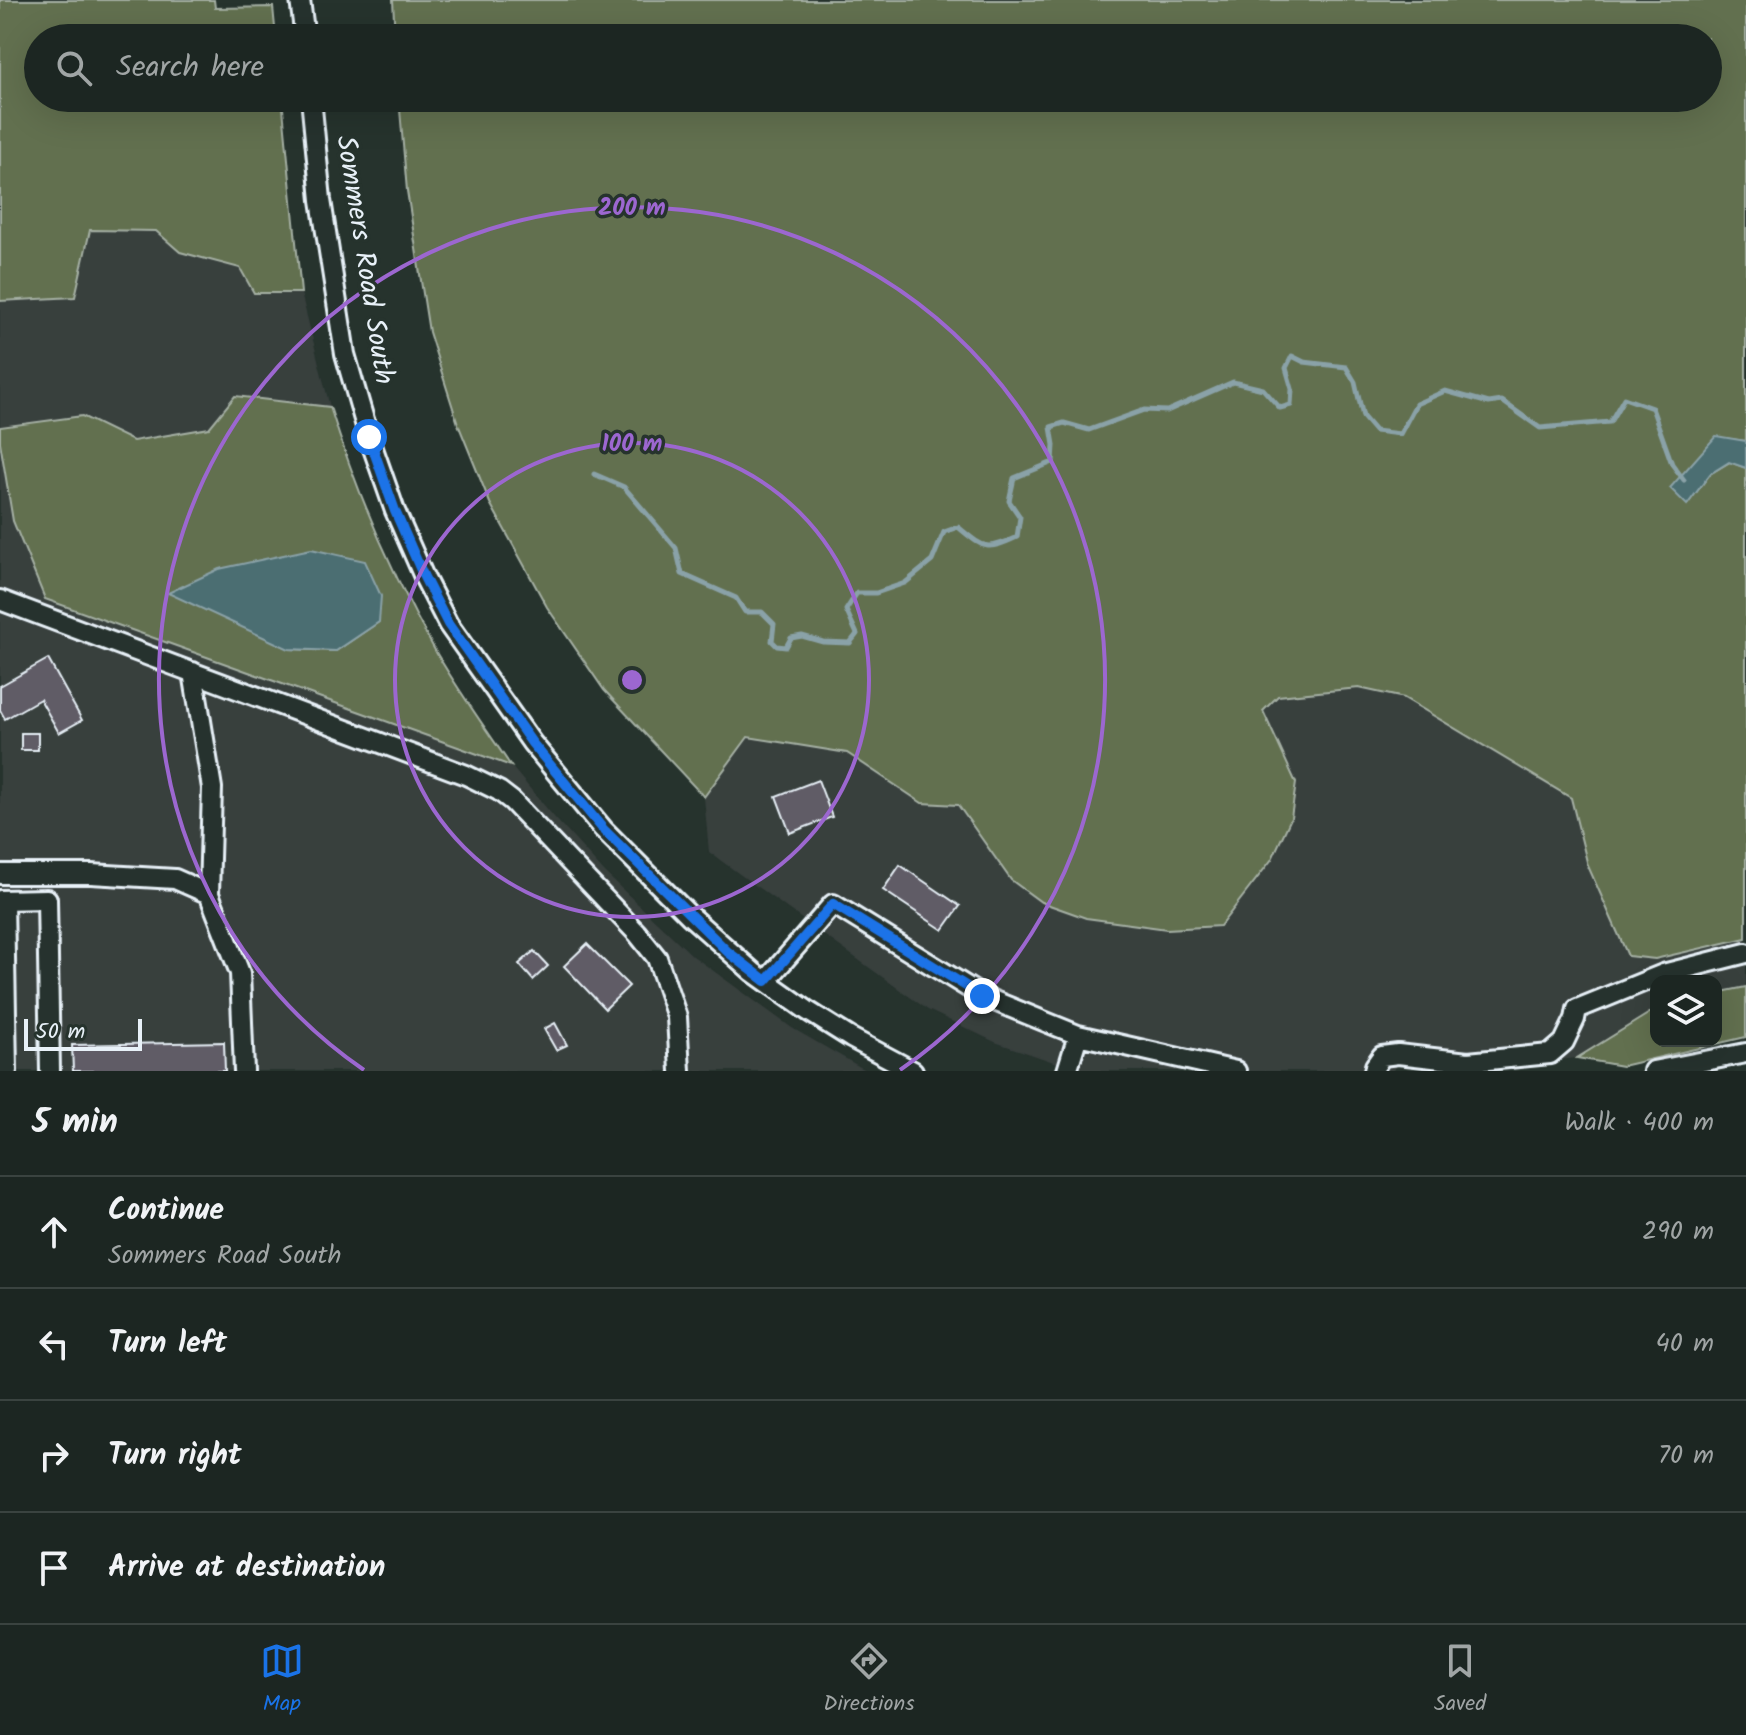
<!DOCTYPE html>
<meta charset="utf-8">
<style>
:root{--surface:#1c2622;--page:#29322f;--text:#f1f3f6;--muted:#a0a5a5;--line:#3a4340;--accent:#1a73e8}
body{margin:0;font-family:Kalam,sans-serif;background:var(--page);color:var(--text)}
.controls{position:absolute;right:24px;bottom:24px;display:grid;overflow:hidden;border-radius:16px;box-shadow:0 8px 32px #0002}
.controls button{width:72px;height:72px;display:grid;place-items:center;padding:0;border:0;border-bottom:2px solid var(--line);background:var(--surface);color:var(--text);font:40px sans-serif}
.scale{position:absolute;left:24px;bottom:20px;width:118px;box-sizing:border-box;padding-left:8px;border:4px solid #e8f1f8;border-top:0;font-size:22px;line-height:28px;white-space:nowrap;color:#e8f1f8;-webkit-text-stroke:6px #26332d;paint-order:stroke}
.stop{position:absolute;width:24px;height:24px;margin:-18px;border:6px solid #1a73e8;border-radius:50%;background:#fff}
.stop.end{background:#1a73e8;border-color:#fff;box-shadow:0 2px 8px #0008}
.list{margin:0;padding:0;list-style:none}
h2{display:flex;justify-content:space-between;align-items:center;height:104px;margin:0;padding:0 32px;font-size:34px}
h2 small{font-size:26px;font-weight:400;color:var(--muted)}
.list li{display:grid;grid-template-columns:52px 1fr auto;gap:24px;align-items:center;box-sizing:border-box;height:112px;padding:0 32px;border-top:2px solid var(--line)}
.list b{display:block;font-size:30px;white-space:nowrap}
.list p{margin:0;font-size:26px;white-space:nowrap;color:var(--muted)}
.list em{font-size:26px;font-style:normal;color:var(--muted)}
.icon{flex:none;width:44px;height:44px;fill:none;stroke:currentColor;stroke-width:2;stroke-linecap:round;stroke-linejoin:round}
.map{position:relative;flex:none;width:1746px;height:1071px;overflow:hidden}
.search{position:absolute;background:var(--surface);box-shadow:0 8px 32px #0002;left:24px;right:24px;top:24px;height:88px;display:flex;align-items:center;gap:20px;box-sizing:border-box;padding:0 28px;border-radius:44px;color:var(--muted);font-size:30px}
.sheet{height:552px;background:var(--surface)}
nav{display:flex;justify-content:space-around;align-items:center;box-sizing:border-box;height:112px;border-top:2px solid var(--line);background:var(--surface);font-size:22px;color:var(--muted)}
nav a{display:grid;justify-items:center;gap:4px}
nav .on{color:var(--accent)}
.map>svg:first-child{display:block}
.built{fill:#383f3e}
.green{fill:#626f50;stroke:#a5b0a4;stroke-width:2;fill-rule:evenodd}
.water{fill:#4c6e72;stroke:#8aa2a8;stroke-width:2}
.lines{fill:none;stroke-linecap:round;stroke-linejoin:round}
.stream{stroke:#8aa2a8;stroke-width:5}
.building{fill:#615c66;stroke:#e8f1f8;stroke-width:2}
.minor-casing{stroke:#e8f1f8;stroke-width:24}
.minor{stroke:#26332d;stroke-width:18}
.route{stroke:#1a73e8;stroke-width:10}
.ring{fill:none;stroke:#9c67d0;stroke-width:4}
.labels{text-anchor:middle;dominant-baseline:central;stroke-width:7;stroke-linejoin:round;paint-order:stroke}
.street-label{font-size:28px;fill:#e8f1f8;stroke:#26332d}
.centre{fill:#9c67d0;stroke:#26332d;stroke-width:4}
.ring-label{font-size:24px;text-anchor:middle;font-weight:bold;fill:#9c67d0;stroke:#26332d;stroke-width:7;stroke-linejoin:round;paint-order:stroke}
</style>
<div class="map">
<svg width="1746" height="1071" viewBox="0 0 1746 1071">
<rect width="100%" height="100%" fill="#26332d"/>
<filter id="ink" filterUnits="userSpaceOnUse"><feTurbulence type="fractalNoise" baseFrequency=".0125" numOctaves="2"/><feDisplacementMap in="SourceGraphic" scale="16" xChannelSelector="R" yChannelSelector="G"/><feConvolveMatrix kernelMatrix="1 2 1 2 8 2 1 2 1" color-interpolation-filters="sRGB"/></filter>
<g filter="url(#ink)">
<!-- built -->
<path class="built" d="M 90,230 L 156,231 L 180,252 L 240,268 L 254,293 L 301,293 L 330,407 L 235,396 L 209,428 L 133,441 L 82,416 L 0,427 L 0,301 L 75,296 Z
M 0,442 L 13,521 L 45,599 L 511,766 L 554,817 L 605,873 L 693,956 L 792,1028 L 867,1071 L 0,1071 Z
M 1359,688 L 1404,698 L 1571,798 L 1588,866 L 1655,959 L 1746,938 L 1746,987 L 1716,993 L 1716,981 L 1656,981 L 1656,1009 L 1577,1058 L 1467,1070 L 1398,1065 L 1392,1071 L 1080,1071 L 995,1042 L 928,1010 L 709,852 L 704,797 L 748,737 L 847,753 L 921,803 L 958,805 L 1011,880 L 1086,918 L 1167,929 L 1220,926 L 1295,783 L 1263,711 L 1278,696 Z"/>
<!-- green -->
<path class="green" d="M 0,0 L 214,0 L 215,8 L 273,7 L 276,38 L 38,38 L 38,98 L 282,98 L 301,293 L 254,293 L 240,268 L 180,252 L 156,231 L 90,230 L 75,297 L 0,301 Z
M 393,0 L 1746,0 L 1746,441 L 1716,437 L 1687,505 L 1710,474 L 1730,462 L 1746,468 L 1746,938 L 1655,959 L 1628,956 L 1588,866 L 1571,798 L 1404,698 L 1359,688 L 1278,696 L 1263,711 L 1296,783 L 1291,818 L 1272,859 L 1220,926 L 1167,929 L 1086,918 L 1041,902 L 1011,880 L 958,805 L 922,803 L 847,753 L 748,737 L 704,797 L 604,690 L 547,607 L 490,503 L 458,424 L 429,332 L 407,191 L 399,98 L 1708,98 L 1708,38 L 395,38 Z
M 235,396 L 330,407 C 357,493 392,575 437,654 C 460,693 486,729 511,766 L 45,599 L 13,521 L 0,442 L 0,427 L 82,416 L 133,441 L 209,428 ZM 379,622 L 336,651 L 289,649 Z
M 1746,987 L 1746,1037 L 1622,1066 L 1577,1058 L 1656,1009 L 1656,1041 L 1716,1041 L 1716,993 Z"/>
<!-- water -->
<path class="water" d="M 1716,436 L 1746,441 L 1746,468 L 1729,462 L 1710,474 L 1687,505 L 1670,488 Z
M 311,549 L 365,561 L 381,596 L 379,622 L 336,651 L 289,649 L 168,593 L 219,569 Z"/>
<g class="lines">
<!-- stream -->
<path class="stream" d="M 594,474 L 624,487 L 676,548 L 682,574 L 736,598 L 745,612 L 762,612 L 774,624 L 772,641 L 777,646 L 786,647 L 791,638 L 802,636 L 823,642 L 850,643 L 857,634 L 846,610 L 857,593 L 876,593 L 905,583 L 932,561 L 944,532 L 958,527 C 984,548 985,552 1017,537 L 1020,517 L 1009,501 L 1014,478 L 1053,462 L 1054,445 L 1051,427 L 1064,423 L 1089,430 L 1144,410 L 1167,411 L 1233,382 L 1263,389 L 1280,408 L 1291,405 L 1292,389 L 1286,368 L 1292,356 L 1304,362 L 1346,367 L 1355,382 L 1363,417 L 1375,431 L 1400,434 L 1416,404 L 1445,391 L 1489,403 L 1502,401 L 1540,428 L 1610,422 L 1624,398 L 1652,408 L 1672,464 L 1684,480"/>
</g>
<!-- building -->
<path class="building" d="M 48,659 L 82,720 L 59,733 L 40,699 L 5,719 L 0,710 L 0,686 Z
M 21,733 L 38,733 L 38,750 L 21,750 Z
M 818,780 L 832,817 L 790,833 L 776,796 Z
M 900,865 L 960,906 L 943,930 L 883,890 Z
M 587,944 L 629,986 L 605,1009 L 564,966 Z
M 534,951 L 548,966 L 533,980 L 519,964 Z
M 555,1023 L 567,1045 L 556,1050 L 544,1029 Z
M 224,1042 L 225,1071 L 73,1071 L 72,1045 Z"/>
<g class="lines">
<!-- minor casing -->
<g class="minor-casing">
<path id="minor" d="M 300,0 L 305,38
M 311,98 L 321,200 L 345,354 L 369,437 L 395,511 L 424,577 L 448,624 L 532,743 L 603,829 L 690,916 L 753,972 L 808,1011 L 851,1038 L 913,1071
M 0,600 L 466,775 L 499,791 L 512,801 L 637,933 L 657,958 L 677,1017 L 680,1071
M 193,672 L 212,788 L 209,894
M 0,874 L 91,874 L 175,879 L 209,894 L 240,973 L 244,1071
M 0,900 L 47,899 L 50,1071
M 4,900 L 7,1071
M 766,981 L 833,904 L 982,996 L 1078,1035 L 1236,1071
M 1067,1071 L 1078,1035
M 1374,1071 L 1375,1066 L 1382,1056 L 1398,1054 L 1468,1062 L 1550,1054 L 1564,1042 L 1575,1019 L 1577,1009 L 1663,974 L 1746,953
M 1653,1071 L 1746,1053"/>
</g>
<!-- minor -->
<use href="#minor" class="minor"/>
</g>
</g>
<g class="lines" filter="url(#ink)">
<!-- route -->
<path class="route" d="M 369,437 L 395,511 L 424,577 L 448,624 L 532,743 L 603,829 L 728,952 L 766,981 L 833,904 L 982,996"/>
</g>
<!-- distance rings -->
<g class="ring">
<circle cx="632" cy="680" r="237"/>
<path d="M364 1070A473 473 0 1 1 900 1070"/>
</g>
<g class="labels">
<!-- street labels -->
<g class="street-label">
<text transform="translate(364 260) rotate(81)">Sommers Road South</text>
</g>
</g>
<circle cx="632" cy="680" r="12" class="centre"/>
<g class="ring-label">
<text x="632" y="215">200 m</text>
<text x="632" y="451">100 m</text>
</g>
</svg>
<div class="controls">
<button><svg class="icon" aria-label="layers" viewBox="0 0 24 24"><path d="M12 4l9 5-9 5-9-5zM3 14l9 5 9-5"/></svg></button>
</div>
<div class="scale">50 m</div>
<div class="stop" style="left:369px;top:437px"></div>
<div class="stop end" style="left:982px;top:996px"></div>
<div class="search"><svg class="icon" aria-label="search" viewBox="0 0 24 24"><circle cx="10" cy="10" r="6"/><path d="M15 15l6 6"/></svg>Search here</div>
</div>
<section class="sheet">
<h2>5 min<small>Walk · 400 m</small></h2>
<ul class="list">
<li><svg class="icon" aria-label="ahead" viewBox="0 0 24 24"><path d="M12 20V5M6 11l6-6 6 6"/></svg><div><b>Continue</b><p>Sommers Road South</p></div><em>290 m</em></li>
<li><svg class="icon" aria-label="left" viewBox="0 0 24 24"><path d="M17 20v-9H6M10 6l-5 5 5 5"/></svg><div><b>Turn left</b></div><em>40 m</em></li>
<li><svg class="icon" aria-label="right" viewBox="0 0 24 24"><path d="M7 20v-9h11M14 6l5 5-5 5"/></svg><div><b>Turn right</b></div><em>70 m</em></li>
<li><svg class="icon" aria-label="arrive" viewBox="0 0 24 24"><path d="M6 21V4h12l-3 4 3 4H6"/></svg><div><b>Arrive at destination</b></div></li>
</ul>
</section>
<nav>
<a class="on"><svg class="icon" aria-label="map" viewBox="0 0 24 24"><path d="M3 6l6-2 6 2 6-2v14l-6 2-6-2-6 2zM9 4v14M15 6v14"/></svg>Map</a>
<a><svg class="icon" aria-label="directions" viewBox="0 0 24 24"><path d="M12 3l9 9-9 9-9-9zM9 14v-3h6M13 9l2 2-2 2"/></svg>Directions</a>
<a><svg class="icon" aria-label="saved" viewBox="0 0 24 24"><path d="M7 4h10v16l-5-4-5 4z"/></svg>Saved</a>
</nav>
